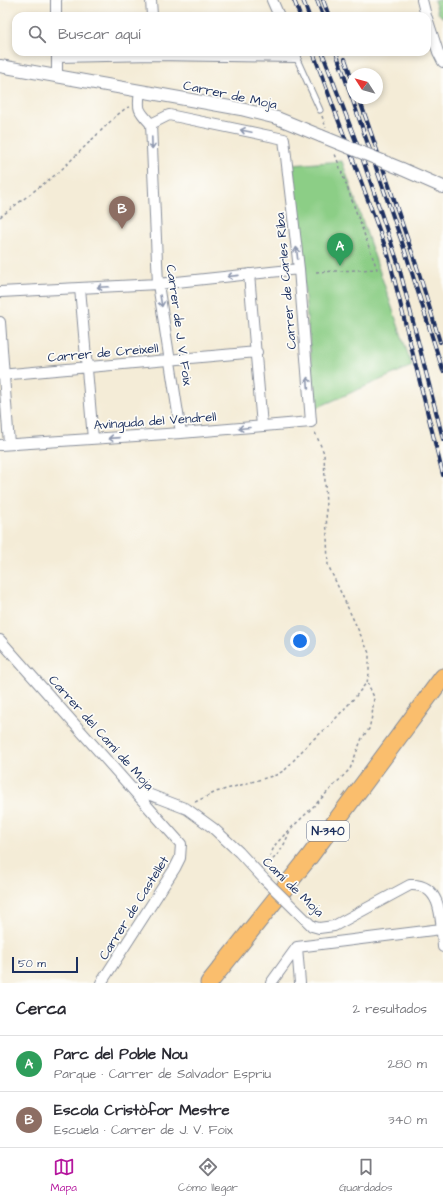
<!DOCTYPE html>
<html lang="es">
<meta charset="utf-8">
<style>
:root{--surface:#fff;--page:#f7f7f7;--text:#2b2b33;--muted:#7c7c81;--line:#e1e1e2;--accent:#b5179e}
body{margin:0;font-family:"Architects Daughter",sans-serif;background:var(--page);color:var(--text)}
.compass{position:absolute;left:347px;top:68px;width:36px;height:36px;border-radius:50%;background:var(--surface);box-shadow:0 2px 6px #0003;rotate:306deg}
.scale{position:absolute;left:12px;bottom:10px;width:66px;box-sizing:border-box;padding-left:4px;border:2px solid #1b2f5e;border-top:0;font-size:11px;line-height:14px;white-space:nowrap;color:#1b2f5e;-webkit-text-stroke:3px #fdfcf7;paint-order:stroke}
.you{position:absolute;left:300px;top:641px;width:14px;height:14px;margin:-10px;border:3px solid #fff;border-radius:50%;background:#1a73e8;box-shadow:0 0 0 6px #1a73e833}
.badge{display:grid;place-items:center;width:26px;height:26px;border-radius:50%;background:var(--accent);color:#fff;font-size:13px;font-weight:700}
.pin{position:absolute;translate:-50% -33px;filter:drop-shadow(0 1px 2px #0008)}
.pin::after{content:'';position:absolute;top:21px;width:14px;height:12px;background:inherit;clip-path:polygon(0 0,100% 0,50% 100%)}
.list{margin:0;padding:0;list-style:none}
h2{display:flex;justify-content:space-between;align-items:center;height:52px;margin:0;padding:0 16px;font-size:17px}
h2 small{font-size:13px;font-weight:400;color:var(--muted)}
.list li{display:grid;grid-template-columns:26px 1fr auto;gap:12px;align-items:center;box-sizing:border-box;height:56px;padding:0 16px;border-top:1px solid var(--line)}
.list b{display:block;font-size:15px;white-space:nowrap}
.list p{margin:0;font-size:13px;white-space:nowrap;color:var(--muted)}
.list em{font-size:13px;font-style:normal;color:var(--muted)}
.icon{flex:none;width:22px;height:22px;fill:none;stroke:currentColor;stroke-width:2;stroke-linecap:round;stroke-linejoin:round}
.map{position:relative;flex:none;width:443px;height:983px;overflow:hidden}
.search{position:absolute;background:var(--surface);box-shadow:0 2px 6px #0003;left:12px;right:12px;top:12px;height:44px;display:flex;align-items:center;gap:10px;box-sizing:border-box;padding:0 14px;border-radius:12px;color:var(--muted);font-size:15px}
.sheet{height:164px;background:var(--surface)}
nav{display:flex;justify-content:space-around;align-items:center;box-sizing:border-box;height:56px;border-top:1px solid var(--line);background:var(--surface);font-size:11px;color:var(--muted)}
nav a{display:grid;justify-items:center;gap:2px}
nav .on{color:var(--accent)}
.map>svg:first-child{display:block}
.green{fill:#8cce86;stroke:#547e72}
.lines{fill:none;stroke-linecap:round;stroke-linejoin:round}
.service-casing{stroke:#888e9a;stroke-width:7}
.minor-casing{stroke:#888e9a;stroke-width:12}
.tertiary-casing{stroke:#888e9a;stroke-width:14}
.trunk-casing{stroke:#888e9a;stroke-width:19}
.path{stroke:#888e9a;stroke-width:1.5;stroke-dasharray:3 3;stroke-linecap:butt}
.service{stroke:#fff;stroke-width:5}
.minor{stroke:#fff;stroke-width:10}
.tertiary{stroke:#fff;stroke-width:12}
.trunk{stroke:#fabe6d;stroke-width:17}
.rail-casing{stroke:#1b2f5e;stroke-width:4}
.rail{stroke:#fdfcf7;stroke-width:2.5;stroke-dasharray:8;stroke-linecap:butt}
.minor-bridge-casing{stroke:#888e9a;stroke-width:12;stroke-linecap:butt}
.tertiary-bridge-casing{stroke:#888e9a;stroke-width:14;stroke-linecap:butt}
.minor-bridge{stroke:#fff;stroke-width:10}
.tertiary-bridge{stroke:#fff;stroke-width:12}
.oneway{stroke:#8d97ae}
.labels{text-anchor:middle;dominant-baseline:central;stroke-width:3.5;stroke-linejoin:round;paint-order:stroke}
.shield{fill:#fdfcf7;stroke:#5f6c8c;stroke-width:1}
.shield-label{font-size:12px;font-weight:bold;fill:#1b2f5e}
.street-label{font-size:13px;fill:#1b2f5e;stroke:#fdfcf7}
</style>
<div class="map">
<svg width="443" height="983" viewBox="0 0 443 983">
<rect width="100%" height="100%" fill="#fdfcf7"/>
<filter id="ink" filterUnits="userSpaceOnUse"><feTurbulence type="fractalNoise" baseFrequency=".025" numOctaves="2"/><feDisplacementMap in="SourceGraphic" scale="8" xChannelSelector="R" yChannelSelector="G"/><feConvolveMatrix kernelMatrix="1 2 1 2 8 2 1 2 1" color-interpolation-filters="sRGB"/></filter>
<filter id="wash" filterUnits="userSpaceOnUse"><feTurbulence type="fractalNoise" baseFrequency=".012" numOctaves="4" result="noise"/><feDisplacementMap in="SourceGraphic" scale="16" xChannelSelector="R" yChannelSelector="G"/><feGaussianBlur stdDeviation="0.9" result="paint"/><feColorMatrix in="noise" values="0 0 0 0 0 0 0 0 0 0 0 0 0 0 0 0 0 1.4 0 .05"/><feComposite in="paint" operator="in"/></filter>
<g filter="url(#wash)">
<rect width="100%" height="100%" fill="#f4ecd7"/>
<!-- green -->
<path class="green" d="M 434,0 L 443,0 L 443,18 L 438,13 Z
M 342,161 L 412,366 L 316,408 L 292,165 Z"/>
</g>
<g filter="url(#ink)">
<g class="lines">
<!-- service casing -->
<g class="service-casing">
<path id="service" d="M 296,57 L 320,110"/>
</g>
<!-- minor casing -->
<g class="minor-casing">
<path id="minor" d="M 56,0 L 56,16
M 151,0 L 152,16
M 272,0 L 279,16
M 422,0 L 426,16
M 427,18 L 438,52 L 443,62
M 57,52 L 57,76
M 57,57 L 153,55 L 296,57 L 294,52
M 140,92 C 137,110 139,111 151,124
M 249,274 L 262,426
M 80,288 L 93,439
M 0,292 L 158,284 L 299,269
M 0,322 L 9,444
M 0,375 L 257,352
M 0,445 L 181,433 L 311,422 L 299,269 L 284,139 L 169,115 L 151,124 L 158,284 L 181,433
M 0,640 L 181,844 L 180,858 L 175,868 L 101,983
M 135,789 L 187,809 L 213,828 L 239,852 L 264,879
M 312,926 L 319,928 L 334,926 L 410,885 C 443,883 441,922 443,947
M 297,947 L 441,929
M 297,947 L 300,983
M 271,983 L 297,947"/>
</g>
<!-- tertiary casing -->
<g class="tertiary-casing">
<path id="tertiary" d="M 0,66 L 241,109 L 277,118 L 321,136
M 402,169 L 443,187"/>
</g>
<!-- trunk casing -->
<g class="trunk-casing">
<path id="trunk" d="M 209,983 L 310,856 L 443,677"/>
</g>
<!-- path -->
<path class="path" d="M 322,116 L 326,128
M 0,217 L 59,172 L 116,116 L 126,108 L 129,107
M 316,272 L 377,269 L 335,154
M 195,802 L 216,792 L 276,775 L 285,770 L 310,742 L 328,727 L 356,696 L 367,682 L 369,674 L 369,653 L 328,565 L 324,453 L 314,430
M 268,863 C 280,855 285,844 290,830
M 266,868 L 268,860 L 275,845 L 286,833 L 307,813 L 350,769 L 362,738 L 369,729 L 372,716 L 374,697 L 367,682"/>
<!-- service -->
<use href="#service" class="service"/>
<!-- minor -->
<use href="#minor" class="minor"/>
<!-- tertiary -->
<use href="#tertiary" class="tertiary"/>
<!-- trunk -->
<use href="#trunk" class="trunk"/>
<!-- rail casing -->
<g class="rail-casing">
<path id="rail" d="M 294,0 L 300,16
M 303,0 L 309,16
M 317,0 L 323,16
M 323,0 L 329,16
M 313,52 L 388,254 L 443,475
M 322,52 L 363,160 L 398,263 L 443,439
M 336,52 L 405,251 L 443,371
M 345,59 L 353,82
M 359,98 L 419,273 L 440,342"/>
</g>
<!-- rail -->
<use href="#rail" class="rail"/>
<!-- minor-bridge casing -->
<g class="minor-bridge-casing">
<path id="minor-bridge" d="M 264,879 L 312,926"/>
</g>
<!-- tertiary-bridge casing -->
<g class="tertiary-bridge-casing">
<path id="tertiary-bridge" d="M 321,136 L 402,169"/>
</g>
<!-- minor-bridge -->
<use href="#minor-bridge" class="minor-bridge"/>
<!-- tertiary-bridge -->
<use href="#tertiary-bridge" class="tertiary-bridge"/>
</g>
<!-- one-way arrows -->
<defs><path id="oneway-shaft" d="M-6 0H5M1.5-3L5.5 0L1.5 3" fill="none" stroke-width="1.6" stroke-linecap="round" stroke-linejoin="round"/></defs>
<g class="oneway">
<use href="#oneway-shaft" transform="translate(246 131) rotate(-168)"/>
<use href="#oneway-shaft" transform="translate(152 143) rotate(88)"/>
<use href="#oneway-shaft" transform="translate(297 253) rotate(-96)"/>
<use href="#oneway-shaft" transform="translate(233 276) rotate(174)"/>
<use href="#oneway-shaft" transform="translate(103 287) rotate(177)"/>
<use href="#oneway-shaft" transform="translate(161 301) rotate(81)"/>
<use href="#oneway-shaft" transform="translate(308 383) rotate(-94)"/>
<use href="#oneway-shaft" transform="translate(244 428) rotate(175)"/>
<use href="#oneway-shaft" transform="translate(114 438) rotate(176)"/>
</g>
</g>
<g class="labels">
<!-- shield labels -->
<rect class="shield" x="307" y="821" width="42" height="20" rx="3"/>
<g class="shield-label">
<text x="328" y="831">N-340</text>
</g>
<!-- street labels -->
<g class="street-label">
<text transform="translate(230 95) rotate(12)">Carrer de Moja</text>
<text transform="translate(286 281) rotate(-95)">Carrer de Carles Riba</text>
<text transform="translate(179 325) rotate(82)">Carrer de J. V. Foix</text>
<text transform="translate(103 353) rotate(-5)">Carrer de Creixell</text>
<text transform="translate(155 421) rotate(-4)">Avinguda del Vendrell</text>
<text transform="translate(101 733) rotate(48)">Carrer del Camí de Moja</text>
<text transform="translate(293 887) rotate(44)">Camí de Moja</text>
<text transform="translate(134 908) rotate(-58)">Carrer de Castellet</text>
</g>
</g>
</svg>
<svg class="compass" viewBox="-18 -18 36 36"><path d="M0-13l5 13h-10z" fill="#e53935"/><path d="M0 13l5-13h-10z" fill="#7c7c81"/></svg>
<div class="scale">50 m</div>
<div class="you"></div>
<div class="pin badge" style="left:340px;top:266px;background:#2e9e5b">A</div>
<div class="pin badge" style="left:122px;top:229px;background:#8d6e63">B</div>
<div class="search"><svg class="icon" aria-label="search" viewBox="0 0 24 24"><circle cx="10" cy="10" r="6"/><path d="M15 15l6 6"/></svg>Buscar aquí</div>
</div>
<section class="sheet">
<h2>Cerca<small>2 resultados</small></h2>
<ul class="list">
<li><span class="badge" style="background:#2e9e5b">A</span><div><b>Parc del Poble Nou</b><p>Parque · Carrer de Salvador Espriu</p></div><em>280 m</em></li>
<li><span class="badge" style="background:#8d6e63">B</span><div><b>Escola Cristòfor Mestre</b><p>Escuela · Carrer de J. V. Foix</p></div><em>340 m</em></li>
</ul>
</section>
<nav>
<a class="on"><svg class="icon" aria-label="map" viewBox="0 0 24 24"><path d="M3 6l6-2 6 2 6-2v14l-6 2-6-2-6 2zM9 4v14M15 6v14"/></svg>Mapa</a>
<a><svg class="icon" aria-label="directions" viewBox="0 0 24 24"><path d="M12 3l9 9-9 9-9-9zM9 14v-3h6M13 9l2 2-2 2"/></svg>Cómo llegar</a>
<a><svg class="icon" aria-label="saved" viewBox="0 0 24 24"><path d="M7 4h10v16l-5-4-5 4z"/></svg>Guardados</a>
</nav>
